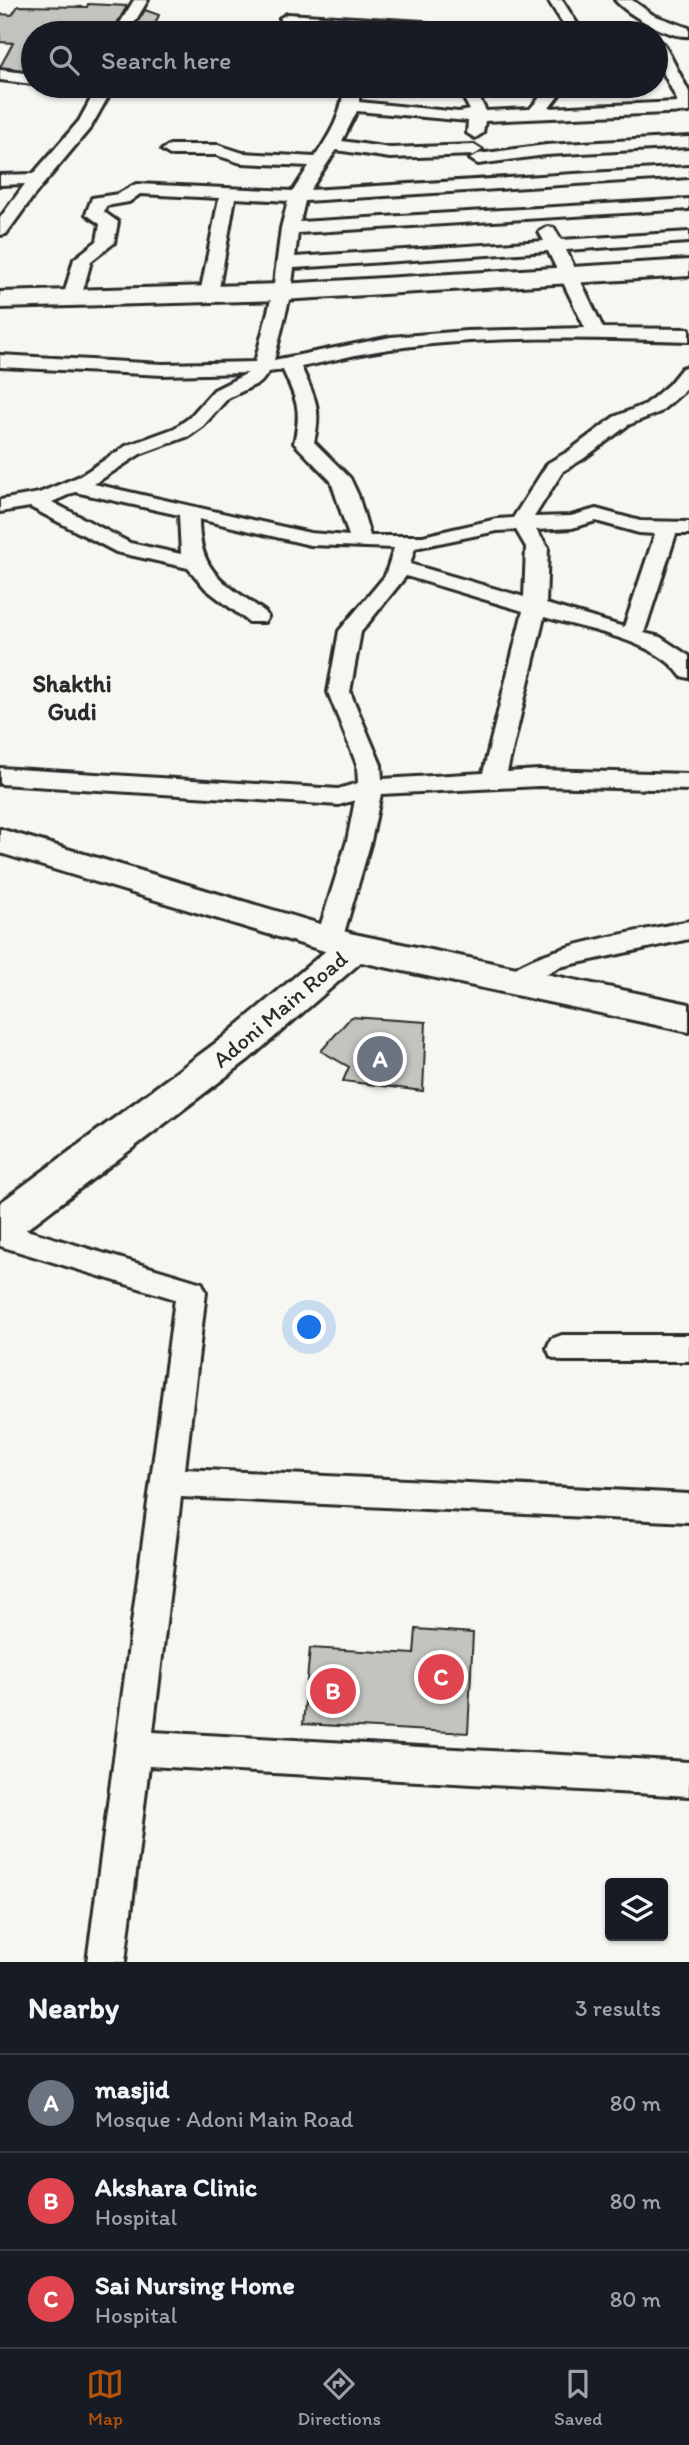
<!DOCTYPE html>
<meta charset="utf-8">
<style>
:root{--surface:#171b24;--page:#20242c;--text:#f1f3f6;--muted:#9ea1a6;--line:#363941;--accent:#b45309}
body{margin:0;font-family:Itim,sans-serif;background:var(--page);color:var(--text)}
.controls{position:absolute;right:21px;bottom:21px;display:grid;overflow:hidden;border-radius:7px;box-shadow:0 2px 5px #0004}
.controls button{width:63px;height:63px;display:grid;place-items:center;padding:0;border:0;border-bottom:2px solid var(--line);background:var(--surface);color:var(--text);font:35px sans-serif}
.you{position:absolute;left:310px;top:1328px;width:24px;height:24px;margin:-18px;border:5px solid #fff;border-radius:50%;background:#1a73e8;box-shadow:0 0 0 10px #1a73e833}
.badge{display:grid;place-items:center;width:46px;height:46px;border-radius:50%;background:var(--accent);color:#fff;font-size:23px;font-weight:700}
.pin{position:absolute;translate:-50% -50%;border:4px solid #fff;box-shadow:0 2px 7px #0006}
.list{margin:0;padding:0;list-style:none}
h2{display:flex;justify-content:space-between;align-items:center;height:91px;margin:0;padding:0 28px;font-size:30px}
h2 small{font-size:23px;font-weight:400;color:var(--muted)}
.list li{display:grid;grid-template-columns:46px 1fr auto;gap:21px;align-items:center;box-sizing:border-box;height:98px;padding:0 28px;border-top:2px solid var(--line)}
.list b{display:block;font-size:26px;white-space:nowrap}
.list p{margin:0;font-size:23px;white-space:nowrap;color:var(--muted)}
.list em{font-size:23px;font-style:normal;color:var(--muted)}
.icon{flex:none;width:38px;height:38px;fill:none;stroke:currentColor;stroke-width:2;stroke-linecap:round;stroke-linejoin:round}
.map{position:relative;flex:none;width:689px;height:1962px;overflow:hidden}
.search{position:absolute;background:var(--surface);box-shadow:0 2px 5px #0004;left:21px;right:21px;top:21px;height:77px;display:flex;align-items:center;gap:18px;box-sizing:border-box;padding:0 24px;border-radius:38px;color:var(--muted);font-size:26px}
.sheet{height:385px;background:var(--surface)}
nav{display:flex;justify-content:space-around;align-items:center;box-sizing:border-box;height:98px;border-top:2px solid var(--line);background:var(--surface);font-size:19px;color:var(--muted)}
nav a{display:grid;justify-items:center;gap:4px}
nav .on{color:var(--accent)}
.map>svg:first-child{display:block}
.building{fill:#c3c3c0;stroke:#2b2b2b;stroke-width:2}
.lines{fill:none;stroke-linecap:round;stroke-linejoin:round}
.street-casing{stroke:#2b2b2b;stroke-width:6}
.secondary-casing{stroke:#2b2b2b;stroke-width:6}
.primary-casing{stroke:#2b2b2b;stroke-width:6}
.street{fill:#f6f6f2;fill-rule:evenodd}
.secondary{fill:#f6f6f2;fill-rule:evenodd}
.primary{fill:#f6f6f2;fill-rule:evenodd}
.labels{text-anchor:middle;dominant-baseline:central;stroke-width:6;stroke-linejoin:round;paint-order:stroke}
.street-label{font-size:23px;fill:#2b2b2b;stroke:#f6f6f2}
.neighbourhood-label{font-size:24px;font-weight:bold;fill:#2b2b2b;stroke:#f6f6f2}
</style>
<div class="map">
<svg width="689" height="1962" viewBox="0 0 689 1962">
<rect width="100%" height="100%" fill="#f6f6f2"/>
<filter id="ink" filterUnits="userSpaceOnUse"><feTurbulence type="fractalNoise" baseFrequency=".0143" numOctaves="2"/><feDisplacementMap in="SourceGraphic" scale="14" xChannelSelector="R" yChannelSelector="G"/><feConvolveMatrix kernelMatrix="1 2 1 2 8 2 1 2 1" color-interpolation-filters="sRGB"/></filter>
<g filter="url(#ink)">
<!-- building -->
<path class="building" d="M 88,4 L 127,6 L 112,32 L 33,33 L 33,71 L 0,67 L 13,43 L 0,42 L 0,14 L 12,15 L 18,6 L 87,7 Z
M 145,10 L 159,15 L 151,33 L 131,33 Z
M 351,1017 L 426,1022 L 423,1091 L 343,1081 L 349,1067 L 321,1051 Z
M 416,1629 L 473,1633 L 468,1733 L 303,1724 L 310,1648 L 414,1654 Z"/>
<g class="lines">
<!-- street casing -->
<g class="street-casing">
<path id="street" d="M 134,0 L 148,0 L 128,33 L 114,33 Z
M 548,0 L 562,0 L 583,33 L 569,33 Z
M 615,0 L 632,0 L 653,15 L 689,28 L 689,36 C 669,38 628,15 615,0 Z
M 287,14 L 423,22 L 430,26 L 423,30 L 282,21 L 280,18 Z
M 656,39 L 664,44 L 689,92 L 689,112 L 485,121 L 483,133 L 475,138 L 467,133 L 468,121 L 357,111 L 342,141 L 390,148 L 474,145 L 482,150 L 474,155 L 390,158 L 336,150 L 310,190 L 689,167 L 689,177 L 305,201 L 300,222 L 689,199 L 689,209 L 298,233 L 295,257 L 544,241 L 539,232 L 548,227 L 554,228 L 561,240 L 689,232 L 689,242 L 566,250 L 603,328 L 689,329 L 689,341 C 590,338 489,335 390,349 C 360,353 331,361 301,367 C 315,398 322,408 314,442 L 350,478 L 358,495 L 370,536 L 423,536 L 497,519 L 513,518 L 548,463 L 569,451 L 614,417 L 646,404 L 669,384 L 682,368 L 689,366 L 689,384 L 683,392 L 660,412 L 628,425 L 583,459 L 563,471 L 534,517 L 571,516 L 596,509 L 640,521 L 689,522 L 689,534 L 676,534 L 644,633 L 660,637 L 689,656 L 689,678 L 681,676 C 657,640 584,629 544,617 L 507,772 L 539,770 L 689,774 L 689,790 L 539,786 L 381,794 L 371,841 L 342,940 L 338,946 L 329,949 L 320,946 L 316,940 L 347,841 L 355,800 L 339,805 L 0,784 L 0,768 L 338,789 L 358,783 L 357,765 L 328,692 L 339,631 L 385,576 L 394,548 L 310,545 L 199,519 C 199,575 225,582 265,612 L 268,617 L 265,622 L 249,622 L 206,589 L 188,568 L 116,552 L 30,507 L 0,512 L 0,500 L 39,493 L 80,476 L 126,446 L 175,428 L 189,418 L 214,390 L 248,373 L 163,375 L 0,367 L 0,355 L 163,364 L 255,362 L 273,292 L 281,228 L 288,201 L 235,198 L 218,294 L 209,299 L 200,294 L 219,198 L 140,194 L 129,202 L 106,206 L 104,212 L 118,222 L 114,243 L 91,261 L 81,298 L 72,303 L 63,298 L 74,259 L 97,241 L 100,224 L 86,214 L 92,198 L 118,194 L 136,184 L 293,191 L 309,166 L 241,163 L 216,155 L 170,155 L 162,150 L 170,145 L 218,145 L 243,153 L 315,157 C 331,133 342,115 344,86 L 360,86 L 359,102 L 459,112 L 470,110 L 457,86 L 473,86 L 486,111 L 530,109 L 550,86 L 566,86 L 549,108 L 678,102 L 656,58 ZM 548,251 L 585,328 L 466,331 L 391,337 L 274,360 L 291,292 L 294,268 ZM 283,370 C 297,401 302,409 294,443 L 331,481 L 349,536 L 310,533 L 94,484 L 140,454 L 189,436 L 203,426 L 228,398 L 261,382 L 269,372 ZM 75,492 L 179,515 L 181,554 L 130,543 L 52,502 ZM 596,521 L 639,533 L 655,534 L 624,627 L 546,604 L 548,547 L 536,530 L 572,528 ZM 516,530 L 526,547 L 524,597 L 410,564 L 415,548 L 497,531 ZM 406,576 L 523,611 L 483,773 L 382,779 L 381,765 L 350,692 L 361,632 Z
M 0,70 L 33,74 L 33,84 L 0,80 Z
M 98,86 L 114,86 L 91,127 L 35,194 L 6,234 L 0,235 L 0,218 L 25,184 L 0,185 L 0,175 L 33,174 L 79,121 Z
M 689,137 L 689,147 L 546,155 L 478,164 L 470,159 L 478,154 L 546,145 Z
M 689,921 L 689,939 L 559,967 L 515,990 L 506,988 L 502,981 C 521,948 649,930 689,921 Z
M 0,1222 L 202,1283 L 206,1292 L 185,1469 L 689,1494 L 689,1522 L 181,1497 L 153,1732 L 689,1762 L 689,1796 L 149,1766 L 125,1962 L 87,1962 L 175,1299 L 0,1246 Z
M 562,1335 L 689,1335 L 689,1361 L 562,1361 L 551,1357 L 547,1348 L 551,1339 Z"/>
</g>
<!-- secondary casing -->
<g class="secondary-casing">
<path id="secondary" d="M 689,260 L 689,276 L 282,300 L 0,308 L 0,292 L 282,284 Z
M 0,829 L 367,938 L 373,947 L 367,956 L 354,960 L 0,853 Z"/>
</g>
<!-- primary casing -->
<g class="primary-casing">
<path id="primary" d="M 354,934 L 689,1004 L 689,1032 L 361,962 L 249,1059 L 15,1238 L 0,1243 L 0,1203 L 221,1039 L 341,938 Z"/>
</g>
<!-- street -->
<use href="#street" class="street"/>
<!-- secondary -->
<use href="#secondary" class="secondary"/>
<!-- primary -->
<use href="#primary" class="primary"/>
</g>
</g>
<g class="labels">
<!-- street labels -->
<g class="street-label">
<text transform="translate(280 1009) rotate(-40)">Adoni Main Road</text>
</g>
<!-- neighbourhood labels -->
<g class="neighbourhood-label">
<text x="72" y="683">Shakthi<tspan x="72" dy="28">Gudi</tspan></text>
</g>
</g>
</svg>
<div class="controls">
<button><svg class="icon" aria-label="layers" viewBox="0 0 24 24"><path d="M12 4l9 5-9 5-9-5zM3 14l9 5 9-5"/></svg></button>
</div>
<div class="you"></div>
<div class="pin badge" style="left:380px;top:1059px;background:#6b7280">A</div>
<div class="pin badge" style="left:333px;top:1691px;background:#e0444e">B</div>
<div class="pin badge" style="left:441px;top:1677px;background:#e0444e">C</div>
<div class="search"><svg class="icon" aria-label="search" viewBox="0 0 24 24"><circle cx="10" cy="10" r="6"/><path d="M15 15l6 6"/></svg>Search here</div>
</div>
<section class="sheet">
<h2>Nearby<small>3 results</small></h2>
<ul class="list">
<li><span class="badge" style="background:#6b7280">A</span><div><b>masjid</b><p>Mosque · Adoni Main Road</p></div><em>80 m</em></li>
<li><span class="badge" style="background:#e0444e">B</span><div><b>Akshara Clinic</b><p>Hospital</p></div><em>80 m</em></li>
<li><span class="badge" style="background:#e0444e">C</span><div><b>Sai Nursing Home</b><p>Hospital</p></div><em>80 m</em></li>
</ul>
</section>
<nav>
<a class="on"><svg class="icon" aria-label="map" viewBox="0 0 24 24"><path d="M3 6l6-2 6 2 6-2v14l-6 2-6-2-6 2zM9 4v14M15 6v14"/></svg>Map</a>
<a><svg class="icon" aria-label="directions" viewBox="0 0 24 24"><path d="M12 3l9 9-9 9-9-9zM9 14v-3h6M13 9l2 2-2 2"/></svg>Directions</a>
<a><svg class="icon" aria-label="saved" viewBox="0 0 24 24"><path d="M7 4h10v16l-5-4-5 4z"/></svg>Saved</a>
</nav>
